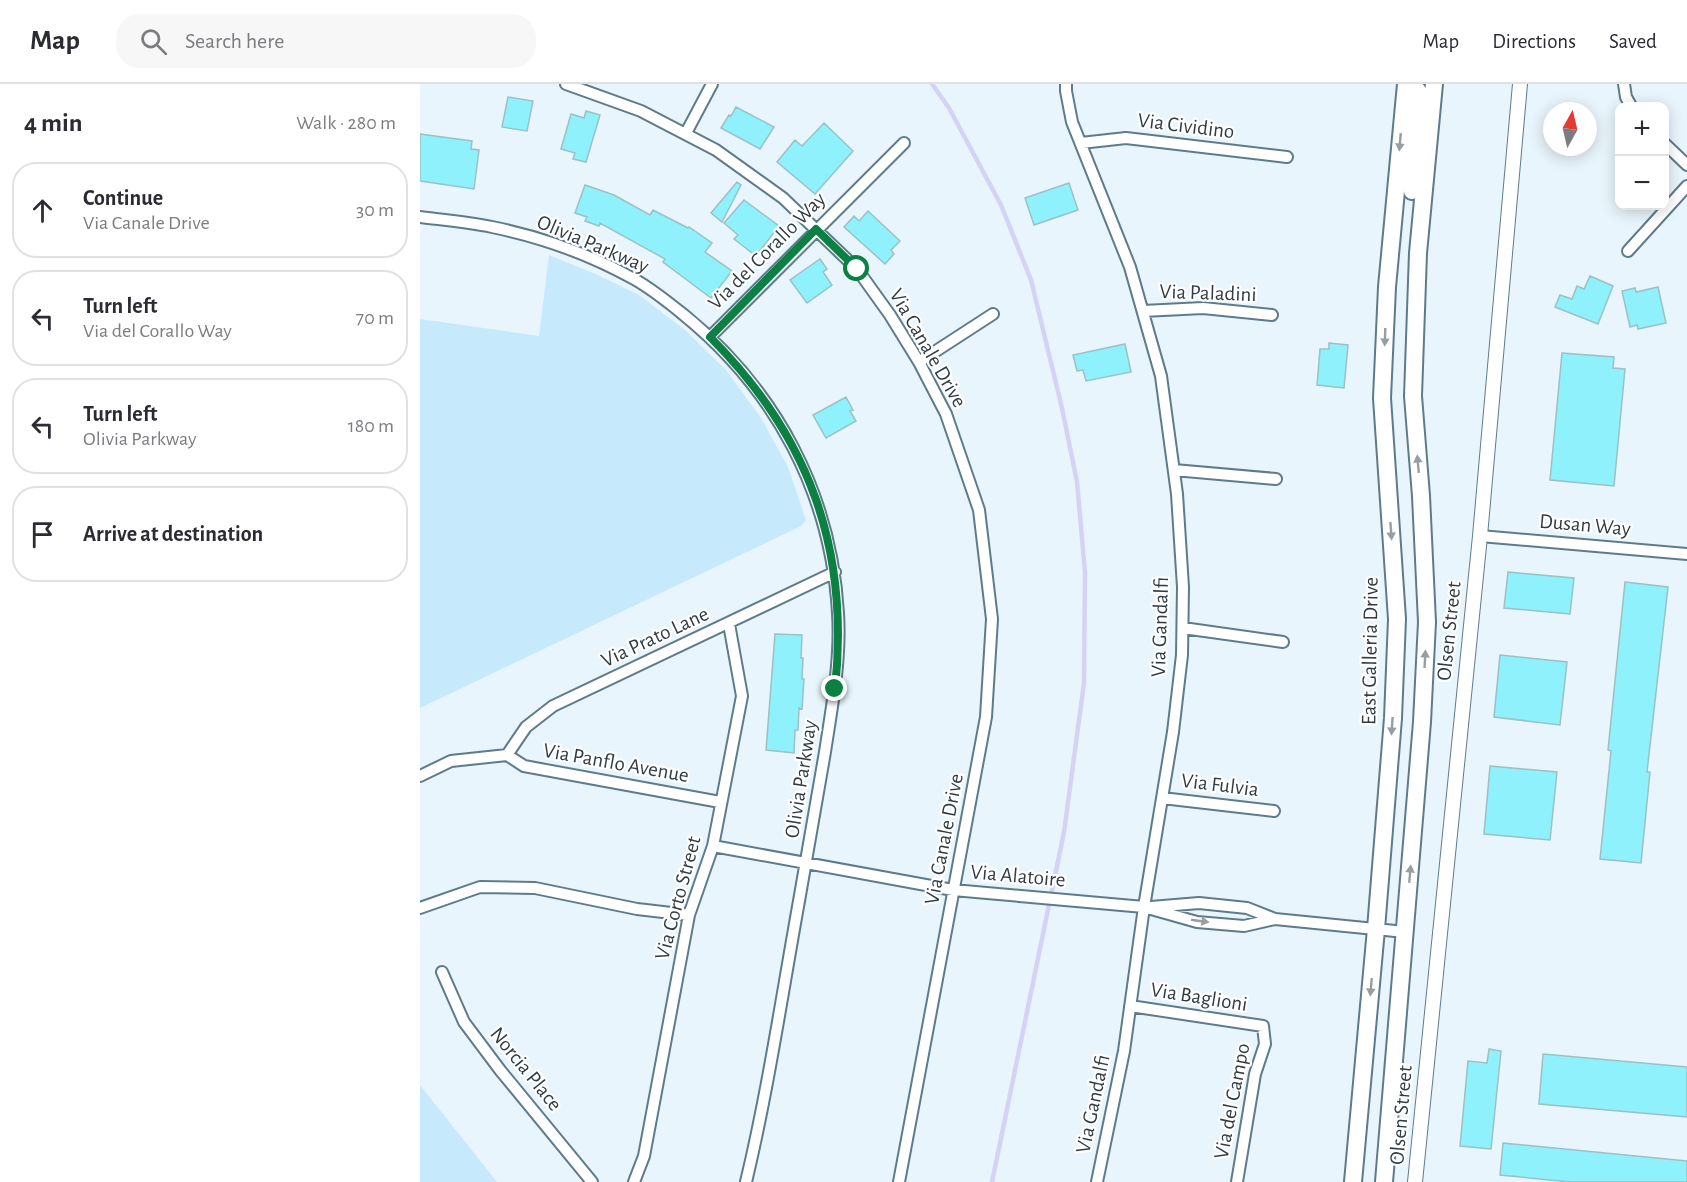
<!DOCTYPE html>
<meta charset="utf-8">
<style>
:root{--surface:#fff;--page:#f7f7f7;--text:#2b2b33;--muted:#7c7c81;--line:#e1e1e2}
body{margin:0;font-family:"Alegreya Sans",sans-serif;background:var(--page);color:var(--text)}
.controls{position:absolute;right:18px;top:18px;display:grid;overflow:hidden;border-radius:12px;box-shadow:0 3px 15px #0003}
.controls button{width:54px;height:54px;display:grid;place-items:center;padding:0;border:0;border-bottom:2px solid var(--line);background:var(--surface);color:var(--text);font:30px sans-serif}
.compass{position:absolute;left:1123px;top:18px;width:54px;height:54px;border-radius:50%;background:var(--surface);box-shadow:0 3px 15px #0003;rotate:8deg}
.stop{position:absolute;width:18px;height:18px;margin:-14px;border:4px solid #0b8043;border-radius:50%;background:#fff}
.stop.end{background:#0b8043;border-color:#fff;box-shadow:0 2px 6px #0008}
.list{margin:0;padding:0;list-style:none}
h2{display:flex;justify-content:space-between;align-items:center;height:78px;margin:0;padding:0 24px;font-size:26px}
h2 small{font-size:20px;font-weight:400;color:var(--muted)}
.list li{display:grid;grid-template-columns:39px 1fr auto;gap:18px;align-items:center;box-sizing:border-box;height:96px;margin:0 12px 12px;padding:0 12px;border:2px solid var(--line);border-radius:24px}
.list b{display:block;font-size:22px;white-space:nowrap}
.list p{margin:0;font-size:20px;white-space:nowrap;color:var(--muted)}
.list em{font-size:20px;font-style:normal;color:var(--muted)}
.icon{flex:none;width:33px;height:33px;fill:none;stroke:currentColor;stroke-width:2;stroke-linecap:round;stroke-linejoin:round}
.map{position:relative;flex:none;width:1267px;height:1098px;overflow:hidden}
header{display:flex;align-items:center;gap:36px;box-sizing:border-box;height:84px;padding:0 30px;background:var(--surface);border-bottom:2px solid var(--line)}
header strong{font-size:28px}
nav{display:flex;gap:33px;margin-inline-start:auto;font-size:21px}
.search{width:420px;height:54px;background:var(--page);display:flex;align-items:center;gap:15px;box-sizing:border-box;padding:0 21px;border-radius:24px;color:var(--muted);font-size:22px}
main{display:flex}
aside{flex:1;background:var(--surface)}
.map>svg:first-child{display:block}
.green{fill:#c7e9fc}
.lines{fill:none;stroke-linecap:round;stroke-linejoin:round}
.stream{stroke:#d4d3f6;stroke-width:4.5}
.building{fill:#8ef1fc;stroke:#9bc1c5;stroke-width:1.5}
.minor-casing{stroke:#5e7b8b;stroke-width:14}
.tertiary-casing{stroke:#5e7b8b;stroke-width:16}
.secondary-casing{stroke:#5e7b8b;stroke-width:20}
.minor{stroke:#fff;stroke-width:10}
.tertiary{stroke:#fff;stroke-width:14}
.secondary{stroke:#fff;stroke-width:16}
.oneway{fill:#979ea1}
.route{stroke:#0b8043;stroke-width:8}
.labels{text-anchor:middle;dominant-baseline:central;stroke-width:4.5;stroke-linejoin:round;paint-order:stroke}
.street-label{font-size:21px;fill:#2f3c43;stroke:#fff}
</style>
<header>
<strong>Map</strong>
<div class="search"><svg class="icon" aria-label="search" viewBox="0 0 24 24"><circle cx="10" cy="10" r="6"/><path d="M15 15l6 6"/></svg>Search here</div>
<nav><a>Map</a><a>Directions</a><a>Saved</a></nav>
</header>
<main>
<aside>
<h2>4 min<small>Walk · 280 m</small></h2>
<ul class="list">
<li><svg class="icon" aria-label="ahead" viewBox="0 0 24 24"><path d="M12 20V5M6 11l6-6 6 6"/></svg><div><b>Continue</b><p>Via Canale Drive</p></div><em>30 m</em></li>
<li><svg class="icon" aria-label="left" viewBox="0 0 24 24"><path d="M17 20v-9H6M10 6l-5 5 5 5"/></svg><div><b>Turn left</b><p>Via del Corallo Way</p></div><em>70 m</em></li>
<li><svg class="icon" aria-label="left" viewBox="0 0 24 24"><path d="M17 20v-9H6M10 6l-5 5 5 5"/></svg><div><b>Turn left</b><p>Olivia Parkway</p></div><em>180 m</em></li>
<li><svg class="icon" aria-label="arrive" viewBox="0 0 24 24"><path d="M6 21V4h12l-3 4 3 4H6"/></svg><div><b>Arrive at destination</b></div></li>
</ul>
</aside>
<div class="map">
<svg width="1267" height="1098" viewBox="0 0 1267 1098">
<rect width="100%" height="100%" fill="#e9f5fc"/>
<!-- green -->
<path class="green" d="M 129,171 L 178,191 L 219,211 L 265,246 L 306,286 L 341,334 L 368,383 L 386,436 L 381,442 L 0,624 L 0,235 L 119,252 Z
M 0,1001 L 77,1098 L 0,1098 Z"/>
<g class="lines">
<!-- stream -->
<path class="stream" d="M 512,0 L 529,24 L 581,121 L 611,196 L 642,324 L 657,398 L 665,488 L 664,599 L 644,748 L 572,1098"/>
</g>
<!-- building -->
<path class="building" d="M 88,13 L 113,17 L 107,47 L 82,43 Z
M 316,23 L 354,43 L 340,65 L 301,44 L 309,31 L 311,32 Z
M 166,27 L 180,31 L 166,78 L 153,75 L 155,69 L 141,65 L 151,30 L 164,34 Z
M 404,39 L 433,67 L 395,110 L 357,78 L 375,56 L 382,62 Z
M 0,50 L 52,57 L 51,65 L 59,66 L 54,105 L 0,97 Z
M 317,98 L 321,101 L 302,138 L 291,129 Z
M 649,99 L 658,126 L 614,141 L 605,114 Z
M 165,101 L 194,111 L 230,131 L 233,126 L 268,144 L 269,143 L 292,159 L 285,168 L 312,187 L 291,214 L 243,178 L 245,175 L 180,139 L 179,142 L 165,137 L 167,133 L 155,129 Z
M 324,116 L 359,142 L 336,172 L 314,155 L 318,151 L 304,139 Z
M 448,127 L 480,157 L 471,166 L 474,170 L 465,180 L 424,143 L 434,132 L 439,137 Z
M 400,175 L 407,185 L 403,188 L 412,201 L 387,219 L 370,196 Z
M 1170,192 L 1193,202 L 1178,240 L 1135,223 L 1140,211 L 1152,215 L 1157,202 L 1164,205 Z
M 1238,203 L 1246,239 L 1218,245 L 1217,241 L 1210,243 L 1202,207 L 1215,204 L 1216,208 Z
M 909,259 L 928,261 L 924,304 L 897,301 L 900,265 L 909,265 Z
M 705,260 L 711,288 L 666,297 L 663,286 L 657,287 L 653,271 Z
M 1142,269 L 1194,273 L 1193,284 L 1205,285 L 1194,402 L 1130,396 Z
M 426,313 L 433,326 L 430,327 L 436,337 L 406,354 L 393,331 Z
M 1088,488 L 1154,494 L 1150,530 L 1084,524 Z
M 1205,498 L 1248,503 L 1227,688 L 1230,688 L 1221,779 L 1180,775 L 1191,667 L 1188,666 Z
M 355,550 L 382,551 L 381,574 L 383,574 L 382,595 L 384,595 L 382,625 L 379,624 L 378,646 L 375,646 L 374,669 L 346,666 Z
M 1080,571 L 1147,578 L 1140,641 L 1074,633 Z
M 1070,682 L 1137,688 L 1130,756 L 1064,750 Z
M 1069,965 L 1081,967 L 1071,1065 L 1040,1062 L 1048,977 L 1067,979 Z
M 1123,970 L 1267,983 L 1267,1033 L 1119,1020 Z
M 1083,1059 L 1267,1077 L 1267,1098 L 1150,1098 L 1080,1091 Z"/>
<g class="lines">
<!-- minor casing -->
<g class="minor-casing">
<path id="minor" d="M 146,0 L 221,27 L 296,66 L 363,114 L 437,185 L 470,231 L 499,278 L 526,330 L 559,426 L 572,535 L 566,633 L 479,1098
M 646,0 L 646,7 L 652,38 L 710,183 L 741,292 L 757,410 L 763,503 L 762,571 L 753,648 L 724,823 L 704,967 L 677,1098
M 1204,0 L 1206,13 L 1211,22
M 266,49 L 292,0
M 661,59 L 706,54 L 867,73
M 1244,59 L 1267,81
M 0,133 C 24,136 48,138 72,143 C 121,153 171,171 214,195 C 232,205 248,218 264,231 C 356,306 411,409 418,529 C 421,576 412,622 405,668 C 396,718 388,768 379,817 C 362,911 348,1006 326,1098
M 1208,167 L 1267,102
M 723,227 L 783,224 L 852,231
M 290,253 L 484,59
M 499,278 L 573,230
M 754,386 L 856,395
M 1060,452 L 1267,470
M 763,544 L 863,558
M 87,671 L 106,643 L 133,622 L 415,488
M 87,671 L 104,682 L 300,718
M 0,692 L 31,677 L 87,671
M 742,714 L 854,727
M 293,762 L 533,806 L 724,823 L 777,838 L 824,842 L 855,835
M 731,823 L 779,819 L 827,824 L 855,835 L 985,848
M 0,824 L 60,803 L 115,804 L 217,825 L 269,831
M 22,888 L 44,938 L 80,986 L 172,1098
M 710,922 L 843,942 L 845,960 L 835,990 L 817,1098
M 214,1098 L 224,1072 L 269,831 L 293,762 L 322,612 L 309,540"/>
</g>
<!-- tertiary casing -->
<g class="tertiary-casing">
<path id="tertiary" d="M 995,1098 L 1060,452 L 1100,0"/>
</g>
<!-- secondary casing -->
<g class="secondary-casing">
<path id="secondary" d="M 992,107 L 1000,10 L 993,0
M 933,1098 L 956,845 L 973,634 L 977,535 L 962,314 L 967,203 L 986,0
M 964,1098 L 1002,638 L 1007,538 L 1001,412 L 993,312 L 998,169 L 1014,0"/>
</g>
<!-- minor -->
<use href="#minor" class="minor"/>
<!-- tertiary -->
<use href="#tertiary" class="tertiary"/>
<!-- secondary -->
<use href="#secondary" class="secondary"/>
</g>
<!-- one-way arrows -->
<defs><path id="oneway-solid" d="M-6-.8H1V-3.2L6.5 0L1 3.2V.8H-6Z" transform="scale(1.5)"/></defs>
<g class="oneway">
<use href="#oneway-solid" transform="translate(980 58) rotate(95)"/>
<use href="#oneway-solid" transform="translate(965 253) rotate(92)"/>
<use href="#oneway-solid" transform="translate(998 380) rotate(-95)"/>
<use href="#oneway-solid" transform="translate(971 447) rotate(86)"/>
<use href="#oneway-solid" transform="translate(1005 575) rotate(-87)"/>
<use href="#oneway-solid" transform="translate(972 642) rotate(94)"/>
<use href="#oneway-solid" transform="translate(990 790) rotate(-85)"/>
<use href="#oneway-solid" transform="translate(780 837) rotate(8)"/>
<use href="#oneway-solid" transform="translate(951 903) rotate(95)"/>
</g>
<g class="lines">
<!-- route -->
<path class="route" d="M 415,605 C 430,465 389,352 290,253 L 396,145 L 437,185"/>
</g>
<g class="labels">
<!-- street labels -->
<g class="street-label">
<text transform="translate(766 42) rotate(7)">Via Cividino</text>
<text transform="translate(173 160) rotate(23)">Olivia Parkway</text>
<text transform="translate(347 167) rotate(-45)">Via del Corallo Way</text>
<text transform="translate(788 209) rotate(2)">Via Paladini</text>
<text transform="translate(508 264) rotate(60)">Via Canale Drive</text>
<text transform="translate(1165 441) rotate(5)">Dusan Way</text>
<text transform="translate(740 543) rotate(-88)">Via Gandalfi</text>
<text transform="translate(1029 547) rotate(-84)">Olsen Street</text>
<text transform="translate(235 553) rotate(-25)">Via Prato Lane</text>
<text transform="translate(950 567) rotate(-89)">East Galleria Drive</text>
<text transform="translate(196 679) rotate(10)">Via Panflo Avenue</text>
<text transform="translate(381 695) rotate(-81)">Olivia Parkway</text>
<text transform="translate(800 701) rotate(7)">Via Fulvia</text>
<text transform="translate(524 755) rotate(-79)">Via Canale Drive</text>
<text transform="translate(598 792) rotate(5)">Via Alatoire</text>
<text transform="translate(258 814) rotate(-75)">Via Corto Street</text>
<text transform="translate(779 913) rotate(9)">Via Baglioni</text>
<text transform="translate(106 985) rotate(51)">Norcia Place</text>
<text transform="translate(812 1017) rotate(-79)">Via del Campo</text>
<text transform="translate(673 1020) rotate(-78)">Via Gandalfi</text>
<text transform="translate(981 1031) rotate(-85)">Olsen Street</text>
</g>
</g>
</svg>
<div class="controls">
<button>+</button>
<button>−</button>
</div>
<svg class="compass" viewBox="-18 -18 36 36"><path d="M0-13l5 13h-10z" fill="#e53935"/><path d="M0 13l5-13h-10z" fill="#7c7c81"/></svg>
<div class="stop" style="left:437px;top:185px"></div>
<div class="stop end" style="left:415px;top:605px"></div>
</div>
</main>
